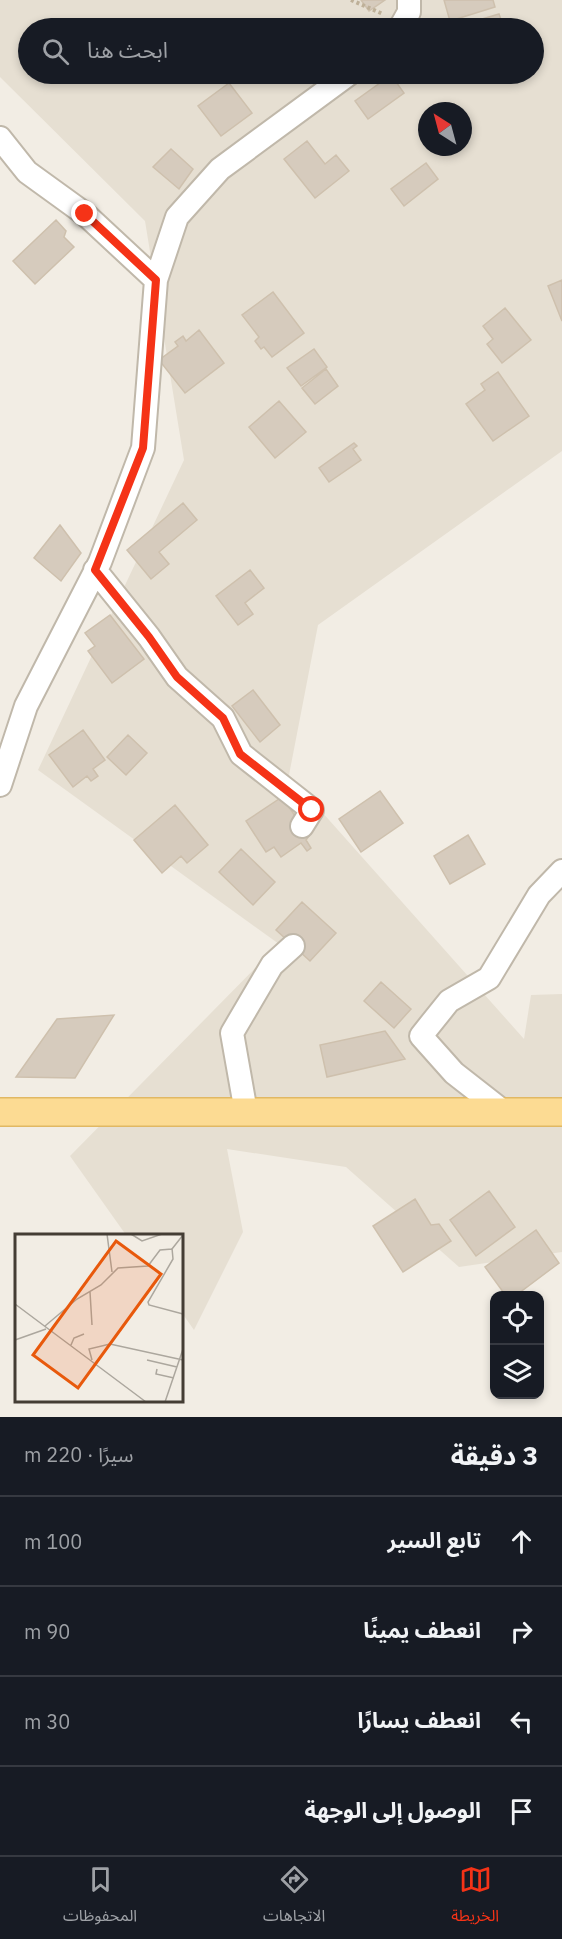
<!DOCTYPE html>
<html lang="ar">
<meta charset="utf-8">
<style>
:root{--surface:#171b24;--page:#242831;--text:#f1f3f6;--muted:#9ea1a6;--line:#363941;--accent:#f53317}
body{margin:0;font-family:"IBM Plex Sans","Noto Sans Arabic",sans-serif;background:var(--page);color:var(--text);direction:rtl}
.controls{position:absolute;right:18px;bottom:18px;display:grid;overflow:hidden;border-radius:12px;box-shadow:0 3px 9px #0003}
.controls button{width:54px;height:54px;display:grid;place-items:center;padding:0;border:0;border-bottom:2px solid var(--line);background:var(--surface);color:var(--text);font:30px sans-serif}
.compass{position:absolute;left:418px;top:102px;width:54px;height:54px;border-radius:50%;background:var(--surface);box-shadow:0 3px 9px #0003;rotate:324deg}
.stop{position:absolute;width:18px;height:18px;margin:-14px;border:4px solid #f53317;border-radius:50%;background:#fff}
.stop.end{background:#f53317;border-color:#fff;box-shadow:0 2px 6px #0008}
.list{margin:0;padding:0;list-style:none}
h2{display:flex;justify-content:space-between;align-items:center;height:78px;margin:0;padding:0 24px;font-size:26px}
h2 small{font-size:20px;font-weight:400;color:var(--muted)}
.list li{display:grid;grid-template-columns:39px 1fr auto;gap:18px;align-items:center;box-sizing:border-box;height:90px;padding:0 24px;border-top:2px solid var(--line)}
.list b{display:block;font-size:22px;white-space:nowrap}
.list em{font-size:20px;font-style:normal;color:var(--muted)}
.icon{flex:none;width:33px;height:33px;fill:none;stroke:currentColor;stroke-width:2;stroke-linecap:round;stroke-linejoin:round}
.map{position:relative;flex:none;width:562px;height:1417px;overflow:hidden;direction:ltr}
.search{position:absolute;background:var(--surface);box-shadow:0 3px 9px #0003;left:18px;right:18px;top:18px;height:66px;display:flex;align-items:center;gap:15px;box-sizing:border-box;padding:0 21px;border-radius:33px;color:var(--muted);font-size:22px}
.sheet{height:438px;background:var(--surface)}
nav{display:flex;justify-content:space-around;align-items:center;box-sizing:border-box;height:84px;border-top:2px solid var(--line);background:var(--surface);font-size:16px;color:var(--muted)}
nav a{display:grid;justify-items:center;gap:3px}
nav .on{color:var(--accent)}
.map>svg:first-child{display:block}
.residential{fill:#e6dfd2;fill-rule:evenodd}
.building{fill:#d6cbbd;stroke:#cec0ad;stroke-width:1.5}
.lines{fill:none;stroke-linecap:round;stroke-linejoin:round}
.minor-casing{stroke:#c0b8aa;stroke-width:26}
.major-casing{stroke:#e1b863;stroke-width:30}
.path{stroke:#beb098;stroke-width:4;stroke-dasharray:3 3;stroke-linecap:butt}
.minor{stroke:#fff;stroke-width:22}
.major{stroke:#fcdb93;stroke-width:27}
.route{stroke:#f53317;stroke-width:8}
.inset-road{fill:none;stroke:#aca79e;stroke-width:1.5}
.view{fill:#e8590c;fill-opacity:0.15;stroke:#e8590c;stroke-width:3}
.inset-edge{fill:none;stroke:#443d34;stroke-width:3}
</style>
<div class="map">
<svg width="562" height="1417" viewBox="0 0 562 1417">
<rect width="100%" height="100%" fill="#f2ede4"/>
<!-- residential -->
<path class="residential" d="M 0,0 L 562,0 L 562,451 L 318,625 L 289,775 L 524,1039 L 531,995 L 562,994 L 562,1252 L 459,1267 L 346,1167 L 227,1149 L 243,1232 L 194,1330 L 182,1313 L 182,1236 L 126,1235 L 70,1156 L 279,944 L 38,770 L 184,460 L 145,221 L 0,77 ZM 28,28 L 534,28 L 534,74 L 28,74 ZM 427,111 L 463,111 L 463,147 L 427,147 Z"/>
<!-- building -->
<path class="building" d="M 361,0 L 385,0 L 369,11 Z
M 444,0 L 493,0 L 495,7 L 450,21 Z
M 499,14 L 504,28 L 452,28 Z
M 391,75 L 404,93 L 368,119 L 355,101 Z
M 229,83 L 252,113 L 221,136 L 198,106 Z
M 307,141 L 325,164 L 336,155 L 349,171 L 315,198 L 284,159 Z
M 171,149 L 193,169 L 179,189 L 153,167 Z
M 426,163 L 438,179 L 404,206 L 391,189 Z
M 56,220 L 66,231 L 64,237 L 74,247 L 35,284 L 13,261 Z
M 562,280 L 562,321 L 548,286 Z
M 273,292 L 304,333 L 272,357 L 264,347 L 261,349 L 255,341 L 259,337 L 242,315 Z
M 505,308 L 531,340 L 502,363 L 487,344 L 493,339 L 483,326 Z
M 199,330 L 224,363 L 185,393 L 159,360 L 178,346 L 175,342 L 183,336 L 186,341 Z
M 314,349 L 327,367 L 301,386 L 287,368 Z
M 326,369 L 338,386 L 315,404 L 302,388 Z
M 498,372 L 529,416 L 493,441 L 466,404 L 485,390 L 481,384 Z
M 279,401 L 306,432 L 275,458 L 249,427 Z
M 354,443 L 357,446 L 353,449 L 361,460 L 329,482 L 319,468 Z
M 183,503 L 197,520 L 159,552 L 169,564 L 151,579 L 127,550 Z
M 60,525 L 81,553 L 61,581 L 34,558 Z
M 250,570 L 264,588 L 245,603 L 253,614 L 238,625 L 216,596 Z
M 110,615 L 144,659 L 112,683 L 88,651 L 95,646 L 85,633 Z
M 253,690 L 280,725 L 260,742 L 232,706 Z
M 83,730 L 105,760 L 93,769 L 98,776 L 91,781 L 87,776 L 73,787 L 49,755 Z
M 128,735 L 147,753 L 126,775 L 107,757 Z
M 380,791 L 403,823 L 361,852 L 339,819 Z
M 282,797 L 309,836 L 306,840 L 311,848 L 307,851 L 301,843 L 281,857 L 274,847 L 266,852 L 246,821 Z
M 175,805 L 208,845 L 187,863 L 181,856 L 162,873 L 134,840 Z
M 468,835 L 485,864 L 450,884 L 434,856 Z
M 241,849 L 275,882 L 253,905 L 219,872 Z
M 302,902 L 336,933 L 310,961 L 276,930 Z
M 381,982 L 411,1009 L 394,1028 L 364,1001 Z
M 114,1015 L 75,1078 L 16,1077 L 57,1019 Z
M 385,1031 L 405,1059 L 327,1077 L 320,1045 Z
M 489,1191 L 515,1227 L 476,1256 L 450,1220 Z
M 415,1199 L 431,1225 L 439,1224 L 451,1241 L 403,1272 L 373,1226 Z
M 536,1230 L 559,1263 L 515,1296 L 506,1296 L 485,1267 Z"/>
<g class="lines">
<!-- minor casing -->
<g class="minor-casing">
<path id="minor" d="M 400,28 L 409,12 L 409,0
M 0,138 L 27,172 L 85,214 L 156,280
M 95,570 L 149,637 L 177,677 L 223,718 L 241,754 L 312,810 L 302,826
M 0,785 L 26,706 L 100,562 L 143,448 L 156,280 L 177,217 L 220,169 L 349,74
M 246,1112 L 232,1033 L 272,965 L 293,946
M 504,1112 L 454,1073 L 421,1036 L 449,1001 L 489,978 L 539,895 L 562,871"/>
</g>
<!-- major casing -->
<g class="major-casing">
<path id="major" d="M 0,1112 L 562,1112"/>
</g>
<!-- path -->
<path class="path" d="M 351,0 L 383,14"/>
<!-- minor -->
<use href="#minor" class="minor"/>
<!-- major -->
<use href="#major" class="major"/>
</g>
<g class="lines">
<!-- route -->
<path class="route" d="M 85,214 L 156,280 L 143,448 L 95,570 L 149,637 L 177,677 L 223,718 L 240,754 L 312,810"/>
</g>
<!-- overview -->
<g transform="translate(15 1234)">
<rect width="168" height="168" fill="#f2ede4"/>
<path class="inset-road" d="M 92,0 L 97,38M 116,0 L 127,7 L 147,0M 157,14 L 158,25 L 133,68 L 134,71 L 168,80M 75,58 L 77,91M 0,70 L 131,168M 30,92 L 62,65 L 86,51 L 103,34 L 133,32 L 145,16 L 157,15 L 168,1M 0,106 L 31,95M 56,111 L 59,104 L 69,100M 77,126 L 74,115 L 95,110 L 168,126M 132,126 L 162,133M 142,135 L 141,140 L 159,144M 150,168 L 168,115"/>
<path class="view" d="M 101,7 L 146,40 L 63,154 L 18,121 Z"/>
<rect width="168" height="168" class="inset-edge"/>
</g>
</svg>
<div class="controls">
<button><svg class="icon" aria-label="locate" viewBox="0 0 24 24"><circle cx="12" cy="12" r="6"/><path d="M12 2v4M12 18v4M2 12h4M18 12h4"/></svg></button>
<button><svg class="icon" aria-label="layers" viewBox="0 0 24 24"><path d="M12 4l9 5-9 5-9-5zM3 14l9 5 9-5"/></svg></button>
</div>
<svg class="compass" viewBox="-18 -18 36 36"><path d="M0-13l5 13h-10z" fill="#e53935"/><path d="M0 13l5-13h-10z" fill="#9ea1a6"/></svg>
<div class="stop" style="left:312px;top:810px"></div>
<div class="stop end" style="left:85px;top:214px"></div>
<div class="search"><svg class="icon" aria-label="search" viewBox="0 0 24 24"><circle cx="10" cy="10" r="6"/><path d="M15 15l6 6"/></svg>ابحث هنا</div>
</div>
<section class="sheet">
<h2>3 دقيقة<small>سيرًا · 220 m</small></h2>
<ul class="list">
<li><svg class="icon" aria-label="ahead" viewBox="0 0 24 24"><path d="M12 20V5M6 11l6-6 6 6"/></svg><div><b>تابع السير</b></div><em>100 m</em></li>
<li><svg class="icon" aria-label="right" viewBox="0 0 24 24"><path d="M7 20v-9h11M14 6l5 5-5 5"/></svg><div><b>انعطف يمينًا</b></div><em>90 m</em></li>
<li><svg class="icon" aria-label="left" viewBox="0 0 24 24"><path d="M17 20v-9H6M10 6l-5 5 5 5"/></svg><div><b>انعطف يسارًا</b></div><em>30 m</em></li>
<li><svg class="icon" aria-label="arrive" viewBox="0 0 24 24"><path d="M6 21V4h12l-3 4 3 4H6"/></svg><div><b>الوصول إلى الوجهة</b></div></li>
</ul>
</section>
<nav>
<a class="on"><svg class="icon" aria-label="map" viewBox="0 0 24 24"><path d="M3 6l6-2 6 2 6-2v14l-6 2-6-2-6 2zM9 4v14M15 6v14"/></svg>الخريطة</a>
<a><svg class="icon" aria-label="directions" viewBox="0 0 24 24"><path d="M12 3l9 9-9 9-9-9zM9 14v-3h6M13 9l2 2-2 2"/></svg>الاتجاهات</a>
<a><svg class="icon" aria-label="saved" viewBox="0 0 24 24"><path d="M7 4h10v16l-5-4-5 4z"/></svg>المحفوظات</a>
</nav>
